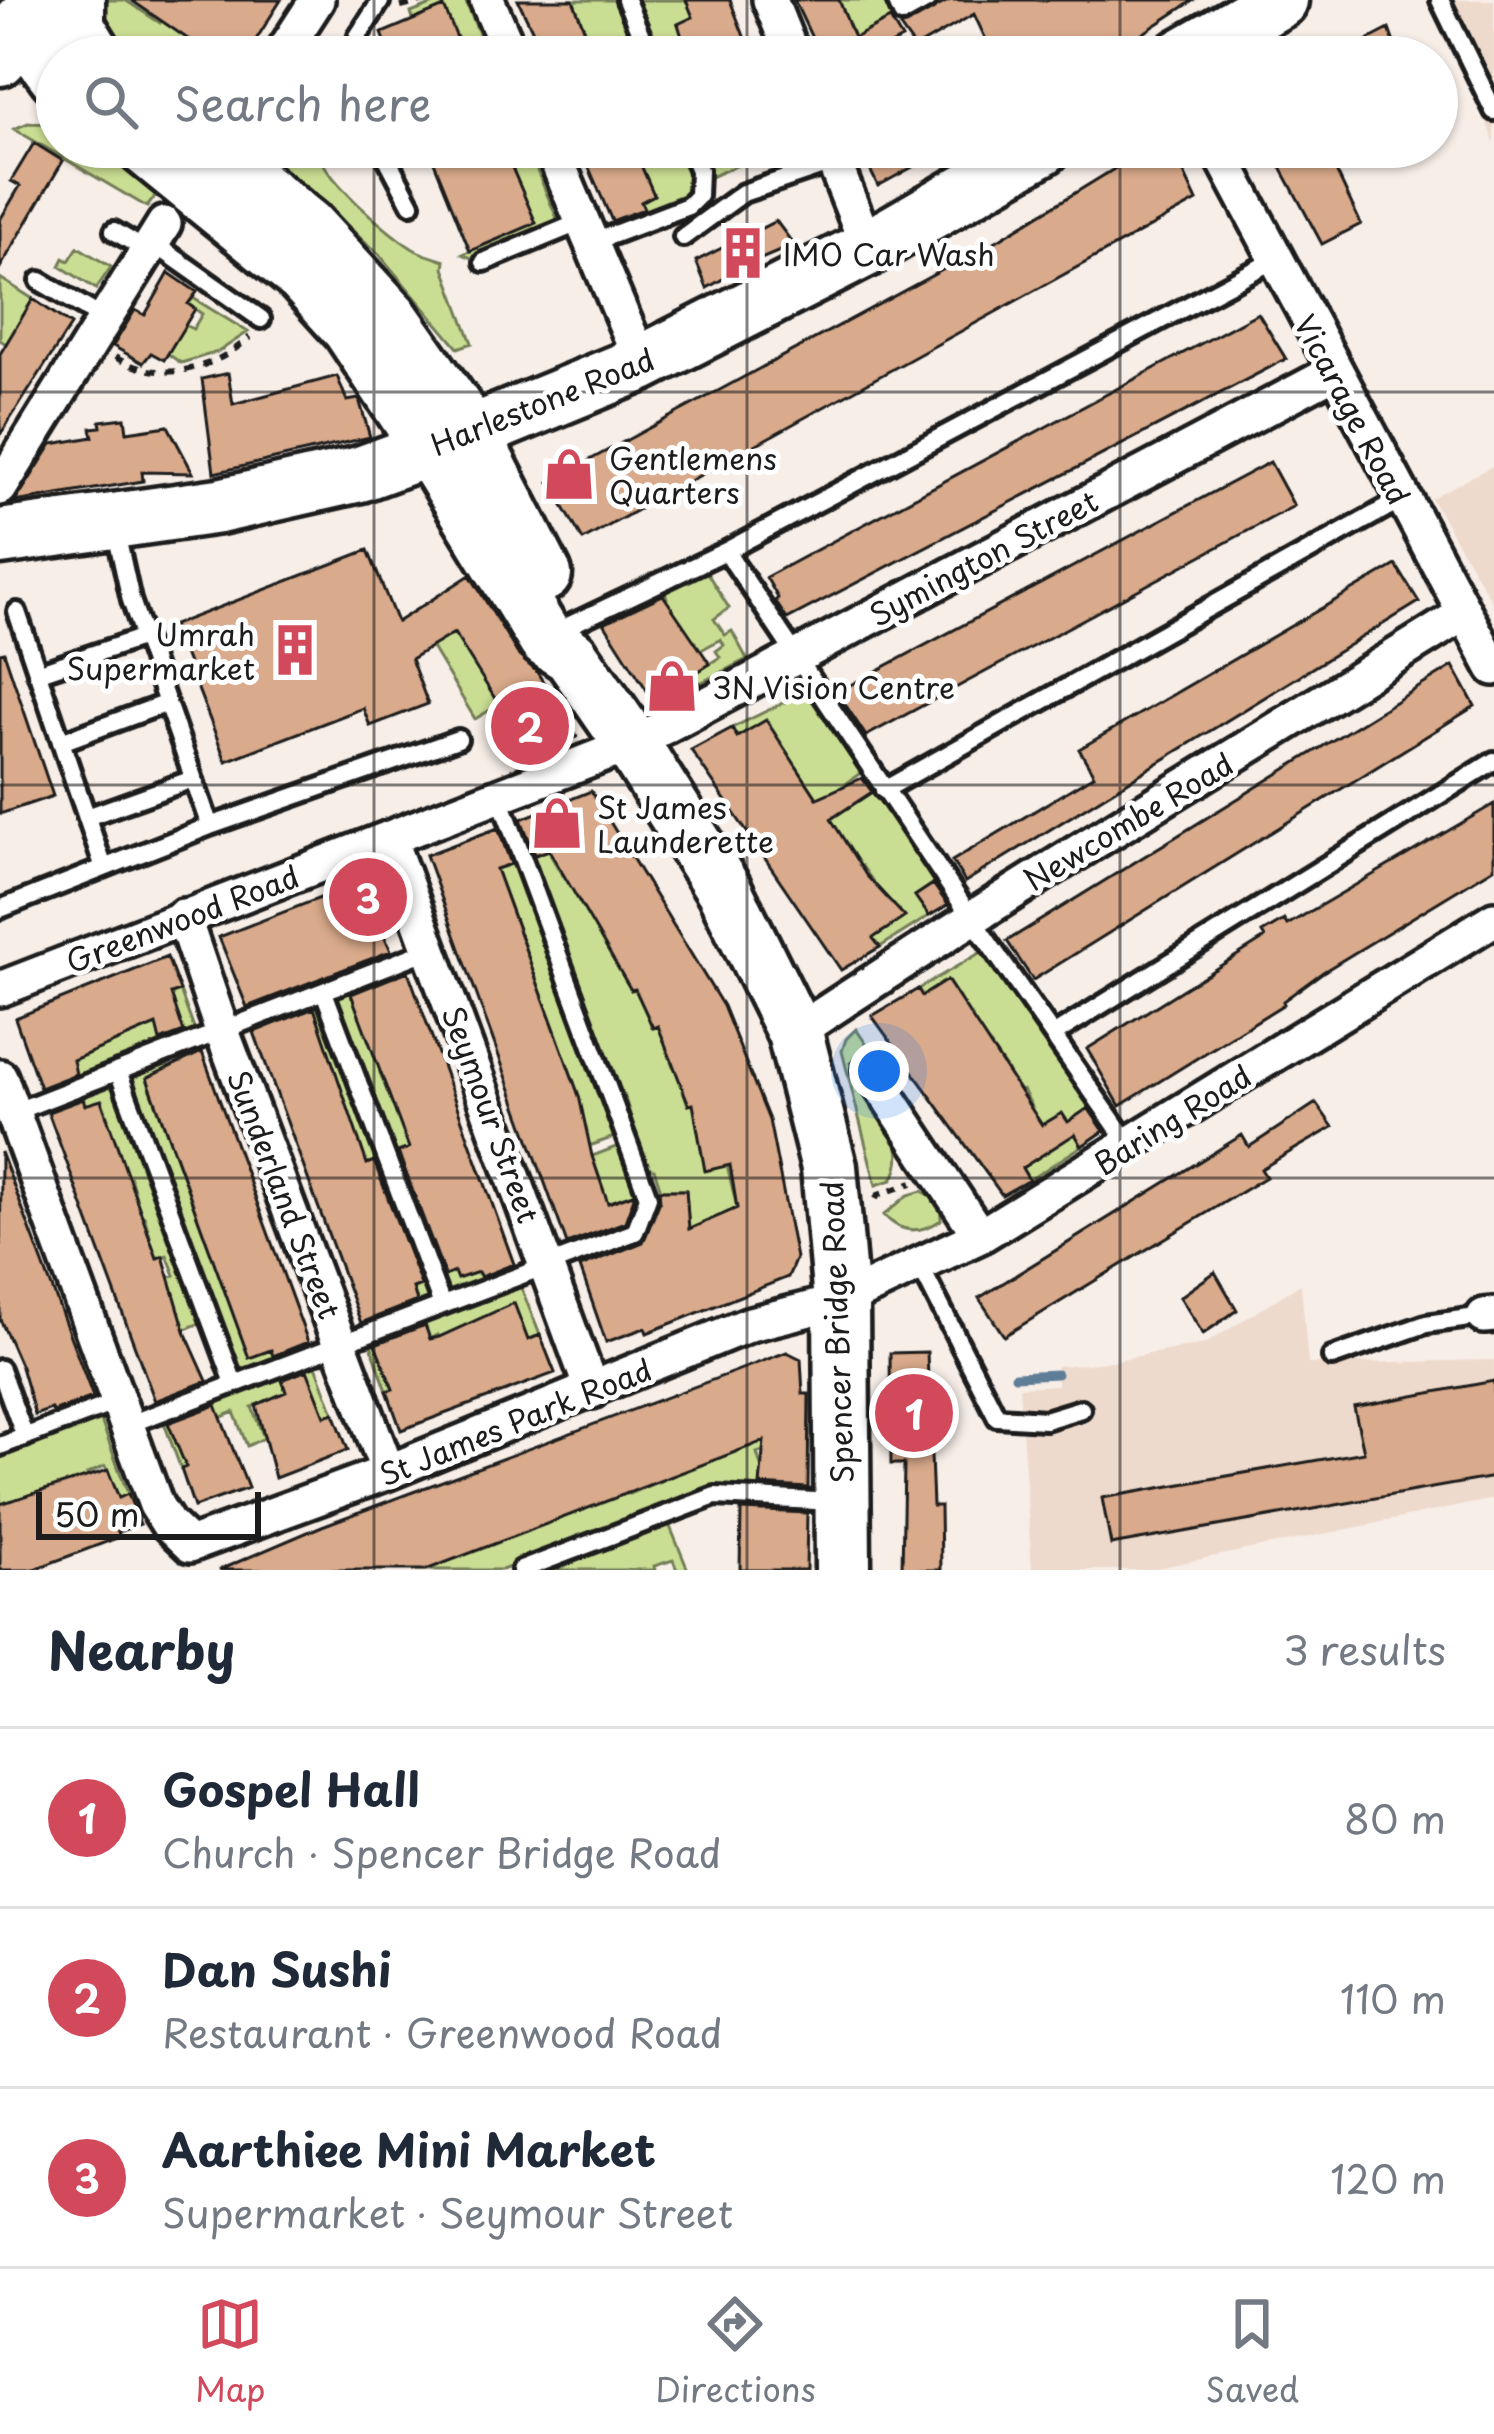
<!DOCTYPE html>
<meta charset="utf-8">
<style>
:root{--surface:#fff;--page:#f2f2f3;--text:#1f2937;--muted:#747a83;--line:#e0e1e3;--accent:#d1495b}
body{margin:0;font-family:"Playpen Sans",sans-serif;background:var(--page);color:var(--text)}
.scale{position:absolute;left:36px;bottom:30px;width:225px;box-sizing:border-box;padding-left:12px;border:6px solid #1c1c1c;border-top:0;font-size:33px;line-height:42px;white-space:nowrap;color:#1c1c1c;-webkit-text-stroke:9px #fff;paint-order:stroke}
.you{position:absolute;left:879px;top:1071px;width:42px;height:42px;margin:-30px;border:9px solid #fff;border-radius:50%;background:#1a73e8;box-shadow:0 0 0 18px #1a73e833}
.badge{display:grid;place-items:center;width:78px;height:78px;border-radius:50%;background:var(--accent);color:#fff;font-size:39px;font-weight:700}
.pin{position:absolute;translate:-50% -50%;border:6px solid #fff;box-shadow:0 3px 12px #0006}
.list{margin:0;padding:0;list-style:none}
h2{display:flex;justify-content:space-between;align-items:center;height:156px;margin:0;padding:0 48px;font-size:51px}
h2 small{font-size:39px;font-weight:400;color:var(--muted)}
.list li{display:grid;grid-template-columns:78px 1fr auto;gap:36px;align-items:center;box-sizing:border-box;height:180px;padding:0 48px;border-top:3px solid var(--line)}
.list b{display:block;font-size:45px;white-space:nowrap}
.list p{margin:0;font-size:39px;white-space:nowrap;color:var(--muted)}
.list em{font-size:39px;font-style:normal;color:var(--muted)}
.icon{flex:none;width:66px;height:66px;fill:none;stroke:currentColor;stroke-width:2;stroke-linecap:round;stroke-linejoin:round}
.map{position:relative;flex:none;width:1494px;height:1570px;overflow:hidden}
.search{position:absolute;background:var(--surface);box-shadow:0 3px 9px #0004;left:36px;right:36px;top:36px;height:132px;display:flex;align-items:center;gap:30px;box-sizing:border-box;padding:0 42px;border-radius:66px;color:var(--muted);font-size:45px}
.sheet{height:696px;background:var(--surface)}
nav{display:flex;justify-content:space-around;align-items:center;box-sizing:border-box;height:168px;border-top:3px solid var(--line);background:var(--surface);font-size:33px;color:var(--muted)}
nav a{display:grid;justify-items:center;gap:6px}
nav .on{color:var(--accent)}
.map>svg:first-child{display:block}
.built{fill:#eedacc}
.green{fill:#cade93;stroke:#737d58;stroke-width:3}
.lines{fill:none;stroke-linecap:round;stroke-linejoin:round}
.stream{stroke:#617d98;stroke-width:9}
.building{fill:#d9aa8b;stroke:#1c1c1c;stroke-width:3}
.lane-casing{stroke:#1c1c1c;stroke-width:26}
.street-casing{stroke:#1c1c1c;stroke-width:42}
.primary-casing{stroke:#1c1c1c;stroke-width:63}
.path{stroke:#1c1c1c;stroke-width:6;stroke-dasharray:9 9;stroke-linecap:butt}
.lane{stroke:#fff;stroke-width:16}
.street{stroke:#fff;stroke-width:33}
.primary{stroke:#fff;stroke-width:54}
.grid{fill:none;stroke:#1c1c1c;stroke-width:3;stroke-opacity:0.55}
.labels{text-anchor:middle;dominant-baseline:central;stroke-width:10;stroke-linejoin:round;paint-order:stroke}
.poi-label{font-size:30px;fill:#1c1c1c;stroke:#fff;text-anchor:start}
.street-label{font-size:30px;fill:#1c1c1c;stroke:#fff}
</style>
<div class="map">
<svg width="1494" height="1570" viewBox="0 0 1494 1570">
<rect width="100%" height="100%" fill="#f7eee8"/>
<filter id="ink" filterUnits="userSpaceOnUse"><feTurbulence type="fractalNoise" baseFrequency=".00833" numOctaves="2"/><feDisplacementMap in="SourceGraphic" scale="24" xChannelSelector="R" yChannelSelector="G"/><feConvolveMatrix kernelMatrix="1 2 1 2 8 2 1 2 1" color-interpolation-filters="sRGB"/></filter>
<g filter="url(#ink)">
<!-- built -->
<path class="built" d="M 1447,0 L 1494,0 L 1494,144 Z
M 1494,465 L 1494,605 L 1431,498 Z
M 1301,1284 L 1308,1364 L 1494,1360 L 1494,1499 L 1148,1570 L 1032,1570 L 1019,1387 L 1057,1385 L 1057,1366 L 1099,1363 L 1205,1344 Z"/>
<!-- green -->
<path class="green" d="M 96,0 L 125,0 L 160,23 L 169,9 L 208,53 L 205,57 L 134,57 L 108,38 Z
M 444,0 L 465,0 L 487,53 L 465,57 L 413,20 L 411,13 Z
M 573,0 L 616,0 L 636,57 L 582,57 L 580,49 L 590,44 Z
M 633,0 L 686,0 L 693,17 L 678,24 L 704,57 L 658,57 Z
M 839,0 L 884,0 L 892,18 L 879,26 L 896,57 L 862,57 Z
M 28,123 L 57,124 L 57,147 L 101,147 L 158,193 L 147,207 L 14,129 Z
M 279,147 L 318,147 C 317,174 393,238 417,251 C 426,255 436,258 445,261 L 444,268 L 472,343 L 458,348 L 378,253 L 278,163 L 274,154 Z
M 503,147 L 527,147 L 559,223 L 474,259 L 463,254 L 535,223 Z
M 633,147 L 674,147 L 677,155 L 682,153 L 693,175 L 685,194 L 645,210 L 641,202 L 654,195 Z
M 694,147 L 733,147 L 737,156 L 749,151 L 752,159 L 708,178 Z
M 78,247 L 111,267 L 96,289 L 60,266 L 64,258 L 69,261 Z
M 0,278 L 33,299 L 17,351 L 0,340 Z
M 193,298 L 248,332 L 218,352 L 181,363 L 168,354 L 180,323 L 193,329 L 202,314 L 188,304 Z
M 704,568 L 729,608 L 714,619 L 725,635 L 732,631 L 747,659 L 700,683 L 694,674 L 720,657 L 716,651 L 724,645 L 721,639 L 701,650 L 651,608 L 667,598 L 663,589 Z
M 422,606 L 427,615 L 454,633 L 502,703 L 475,719 L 411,613 Z
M 807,691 L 863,771 L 839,789 L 851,805 L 875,790 L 937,881 L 915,896 L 929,916 L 880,947 L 873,938 L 900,920 L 849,900 L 874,883 L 862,866 L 836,883 L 819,801 L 765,721 L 737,737 L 732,728 Z
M 568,832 L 574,842 L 551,856 L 562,875 L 584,864 L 599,935 L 609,952 L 634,942 L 631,989 L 656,980 L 645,1009 L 652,1027 L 677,1018 L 666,1048 L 673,1066 L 695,1059 L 682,1087 L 688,1105 L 712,1100 L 737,1208 L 689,1232 L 686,1190 L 661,1190 L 654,1169 L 647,1169 L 624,1095 L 618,1095 L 530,853 Z
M 518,862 L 617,1136 L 578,1150 L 579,1096 L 496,869 Z
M 985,950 L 1092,1106 L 1068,1122 L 1082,1146 L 1029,1180 L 1022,1168 L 1064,1141 L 1067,1121 L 1062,1113 L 1008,1147 L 998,1128 L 1032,1107 L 1023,1090 L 985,1112 L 974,1093 L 1007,1070 L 995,1053 L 961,1075 L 935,1016 L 959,998 L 948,981 L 922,996 L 918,989 Z
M 372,979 L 380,1073 L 387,1091 L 409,1084 L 431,1140 L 408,1149 L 457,1279 L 478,1272 L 483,1282 L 452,1295 L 446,1293 L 335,992 Z
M 180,991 L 196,1034 L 62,1084 L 55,1065 L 141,1031 L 133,1010 L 179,1020 L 171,994 Z
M 324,1000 L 433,1301 L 398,1315 L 287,1013 Z
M 856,1029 L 869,1048 L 850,1063 C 871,1096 916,1141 892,1180 L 876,1185 L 842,1051 L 846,1039 Z
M 166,1062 L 168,1069 L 147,1079 L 249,1357 L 271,1350 L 275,1360 L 239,1374 L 130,1076 Z
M 115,1083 L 203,1322 L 173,1334 L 154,1282 L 175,1275 L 167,1255 L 146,1262 L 138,1241 L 150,1236 L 144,1216 L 129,1221 L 136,1198 L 130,1177 L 115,1182 L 94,1124 L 108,1118 L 102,1100 L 85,1105 L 83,1096 Z
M 621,1145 L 638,1192 L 608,1203 L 577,1162 Z
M 922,1191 C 936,1198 941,1205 941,1220 C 920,1234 901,1234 884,1215 L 908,1195 Z
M 520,1285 L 540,1335 L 452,1370 L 438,1335 L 417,1345 L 393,1389 L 387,1391 L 370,1342 Z
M 315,1363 L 334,1413 L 325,1416 L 311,1383 L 252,1407 L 264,1438 L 247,1446 L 234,1412 L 212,1421 L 186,1467 L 181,1469 L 163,1420 Z
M 100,1418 L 128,1494 L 119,1498 L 105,1466 L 87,1474 L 100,1513 L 67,1483 L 9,1502 L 0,1533 L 0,1455 Z
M 766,1427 L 772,1448 L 757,1453 L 762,1469 L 760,1488 L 726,1486 L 502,1570 L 417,1570 L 610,1499 L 615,1460 L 629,1494 L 688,1469 Z
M 669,1524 L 688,1570 L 677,1570 L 673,1560 L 654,1566 L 655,1570 L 546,1570 Z"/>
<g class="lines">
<!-- stream -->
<path class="stream" d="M 1015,1376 L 1057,1374"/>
</g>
<!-- building -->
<path class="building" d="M 131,0 L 281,0 L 245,57 L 214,57 Z
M 518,0 L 573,0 L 590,44 L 580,49 L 582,57 L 545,57 Z
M 686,0 L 730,0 L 752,57 L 688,57 L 678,24 L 693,17 Z
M 794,0 L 839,0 L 854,38 L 890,19 L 902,39 L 868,57 L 816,57 L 820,55 Z
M 950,0 L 1194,0 L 1107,57 L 994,57 L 974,14 L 915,48 L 900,27 Z
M 444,7 L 465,57 L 391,57 L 382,33 Z
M 1389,29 L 1399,57 L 1335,57 Z
M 34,143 L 63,161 L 0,268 L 0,220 L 20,186 L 11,181 Z
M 428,147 L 503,147 L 536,223 L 470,251 Z
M 580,147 L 633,147 L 654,195 L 641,202 L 644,209 L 612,221 Z
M 859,147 L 949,147 L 878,186 Z
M 1150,147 L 1172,147 L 1197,201 L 583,540 L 549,482 L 998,240 Z
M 1270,147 L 1325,147 L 1361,224 L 1322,244 Z
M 776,221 L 794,245 L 747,265 L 707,288 L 696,261 Z
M 169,273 L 197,292 L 188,304 L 195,309 L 164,360 L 151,353 L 143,363 L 113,346 L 135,310 L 145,315 Z
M 33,299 L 71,325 L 0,435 L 0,354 Z
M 1258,313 L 1286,359 L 787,619 L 775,601 L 778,598 L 766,577 Z
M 228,373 L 233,404 L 337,376 L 347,401 L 359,399 L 370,437 L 214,473 L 202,379 Z
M 125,418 L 127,432 L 168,426 L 193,473 L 142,472 L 143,481 L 15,502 L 52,444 L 93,437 L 91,428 L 101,427 L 100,421 Z
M 1270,462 L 1294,506 L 866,736 L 837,692 Z
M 368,550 L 397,622 L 470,575 L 519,656 L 537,672 L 577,737 L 546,749 L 541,740 L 530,746 L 525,737 L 513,745 L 493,709 L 499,705 L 454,633 L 411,659 L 428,704 L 370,726 L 363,708 L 226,761 L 173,625 Z
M 1396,565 L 1419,602 L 965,882 L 952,861 L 1094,775 L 1079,749 Z
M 663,595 L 710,664 L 694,674 L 700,683 L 657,706 L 604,623 Z
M 4,652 L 53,796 L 0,814 L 0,653 Z
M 1453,666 L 1475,706 L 1033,980 L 1007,941 Z
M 766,720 L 817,798 L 862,778 L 872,792 L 831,819 L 866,875 L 905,917 L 873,938 L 880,947 L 841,970 L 691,750 L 732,728 L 737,737 Z
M 591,791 L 723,1006 L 769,1120 L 796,1258 L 788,1277 L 647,1333 L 645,1328 L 606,1342 L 580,1267 L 643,1242 L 660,1201 L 659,1190 L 686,1190 L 689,1229 L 737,1208 L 730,1165 L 705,1171 L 693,1104 L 689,1105 L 658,1026 L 653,1028 L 635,989 L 631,990 L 549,850 L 535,855 L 521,819 Z
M 1494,804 L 1494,868 L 1323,972 L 1283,1001 L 1284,1004 L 1120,1106 L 1087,1049 L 1265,938 L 1262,933 L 1284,920 L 1287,925 Z
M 498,828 L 511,864 L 496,869 L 579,1096 L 592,1156 L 608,1203 L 633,1194 L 634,1197 L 625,1222 L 567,1244 L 426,855 Z
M 372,878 L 389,922 L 380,926 L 391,951 L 247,1007 L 219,937 Z
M 933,884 L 948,905 L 929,916 L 915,896 Z
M 167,957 L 180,991 L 171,994 L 184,1032 L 160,1041 L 156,1025 L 73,1060 L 76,1074 L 40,1088 L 15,1018 Z
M 408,971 L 514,1264 L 481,1277 L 478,1272 L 457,1279 L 454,1272 L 445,1276 L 398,1152 L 409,1148 L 351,994 Z
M 947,980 L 1042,1125 L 1062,1113 L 1068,1122 L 1088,1108 L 1104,1131 L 1082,1146 L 1075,1134 L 1022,1168 L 1029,1180 L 1002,1195 L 872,1016 L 918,989 L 922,996 Z
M 314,1008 L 367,1164 L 374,1161 L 421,1285 L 413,1288 L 417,1301 L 361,1323 L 254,1032 Z
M 202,1052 L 308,1342 L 273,1356 L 271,1350 L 249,1358 L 147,1078 Z
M 83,1099 L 85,1105 L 101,1100 L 157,1258 L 163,1256 L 186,1334 L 207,1381 L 155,1401 L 48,1112 Z
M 1316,1103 L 1333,1127 L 1261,1169 L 1266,1177 L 1004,1336 L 979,1298 L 1242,1135 L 1249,1147 Z
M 1,1152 L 93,1397 L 53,1412 L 51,1409 L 35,1415 L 21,1367 L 0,1319 Z
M 1215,1272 L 1237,1310 L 1203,1334 L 1180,1297 Z
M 514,1303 L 528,1340 L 540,1335 L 555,1373 L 401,1430 L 387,1391 L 393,1389 L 375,1344 L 425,1325 L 430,1339 L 439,1337 Z
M 787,1352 L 801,1359 L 803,1394 L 809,1394 L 808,1488 L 760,1485 L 764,1441 L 426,1570 L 219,1570 L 322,1526 Z
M 927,1352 L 933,1506 L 940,1506 L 941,1570 L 902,1570 L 904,1464 L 891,1464 L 890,1353 Z
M 307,1370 L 325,1416 L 334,1413 L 348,1450 L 275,1478 L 256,1405 L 286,1392 L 282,1380 Z
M 1494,1381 L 1494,1477 L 1111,1545 L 1102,1498 L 1364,1452 L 1354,1407 Z
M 216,1405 L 248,1488 L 194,1507 L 181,1469 L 186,1467 L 168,1423 Z
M 108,1470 L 119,1498 L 128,1494 L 140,1524 L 118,1532 L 120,1537 L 32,1570 L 0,1570 L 0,1504 Z
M 741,1510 L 807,1513 L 806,1570 L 740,1570 Z"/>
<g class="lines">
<!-- lane casing -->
<g class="lane-casing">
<path id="lane" d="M 626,0 L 650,57
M 896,0 L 902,14 L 927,0
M 1440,0 L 1494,111
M 352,57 L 358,36 L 380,2
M 381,147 L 411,204
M 114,231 L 147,251
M 683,237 L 743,193 L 835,162
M 152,242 L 261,319
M 591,243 L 688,206 L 698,196 L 699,170 L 689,147
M 484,262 L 583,221
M 40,281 L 104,319
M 115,528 L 131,600 L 210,826
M 726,551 L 970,916 L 1130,1146
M 17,612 L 104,868
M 570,625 L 726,551 L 1274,260
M 37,673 L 144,637
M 61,742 L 167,703
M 884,790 L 1402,499
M 87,817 L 193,779
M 0,909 L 210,826 L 458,739
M 324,992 L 442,1305
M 1053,1035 L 1494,761
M 118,1071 L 234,1383
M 14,1112 L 431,949
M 919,1264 L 997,1417 L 1045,1420 L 1081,1409
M 1332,1357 L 1426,1324 L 1484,1316
M 0,1369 L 25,1437
M 127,1425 L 635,1232 L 648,1197 L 499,795
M 0,1446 L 119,1401
M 521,1570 L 715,1496 L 836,1502"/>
</g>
<!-- street casing -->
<g class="street-casing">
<path id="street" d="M 487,0 L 512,57
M 770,0 L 793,57
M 280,57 L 317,0
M 551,147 L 642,363
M 828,147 L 868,248
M 1217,147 L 1494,668
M 0,488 L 164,224
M 389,838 L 592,1391
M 183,916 L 222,1031 L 388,1472
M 0,989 L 632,744 L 1334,372
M 795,1033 C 1014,887 1240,754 1463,614
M 870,1070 L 980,1236
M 0,1077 L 156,1505 L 168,1524 L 190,1545
M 1484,1316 L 1494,1315
M 190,1545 L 388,1472 L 750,1324 L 841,1301 L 980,1236 L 1494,919"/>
</g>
<!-- primary casing -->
<g class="primary-casing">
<path id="primary" d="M 77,0 L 77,26 L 96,57
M 23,20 L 34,45 L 57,76
M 1181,57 L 1280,0
M 0,58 L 36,0
M 144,147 L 302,276 L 350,329 L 429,448 L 546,640 L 571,656 L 632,744 L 724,890 L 795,1033 L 829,1167 L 841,1301 L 843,1570
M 209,147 L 307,226 L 390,316 L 472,433 L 544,574
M 0,537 L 219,506 L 360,474 L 472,433 L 642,363 L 868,248 L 1043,147"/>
</g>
<!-- path -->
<path class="path" d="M 401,7 L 429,0
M 115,357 C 159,384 213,371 250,337
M 876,1199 L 878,1195 L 912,1183"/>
<!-- lane -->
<use href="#lane" class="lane"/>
<!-- street -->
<use href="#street" class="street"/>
<!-- primary -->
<use href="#primary" class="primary"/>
</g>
</g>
<!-- grid -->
<path class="grid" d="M 374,0 L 374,57M 747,0 L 747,57M 1120,0 L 1120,57M 374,147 L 374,1570M 747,147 L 747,1570M 1120,147 L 1120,1570M 0,392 L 1494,392M 0,785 L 1494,785M 0,1178 L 1494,1178"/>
<!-- icons -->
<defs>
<g id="building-bare" transform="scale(4.14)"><path d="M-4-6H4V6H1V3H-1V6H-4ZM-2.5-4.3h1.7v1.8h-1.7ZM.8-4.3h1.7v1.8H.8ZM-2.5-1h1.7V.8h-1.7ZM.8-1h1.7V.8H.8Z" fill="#d1495b" stroke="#fff" stroke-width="2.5" paint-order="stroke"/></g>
<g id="shop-bare" transform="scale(4.14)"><path d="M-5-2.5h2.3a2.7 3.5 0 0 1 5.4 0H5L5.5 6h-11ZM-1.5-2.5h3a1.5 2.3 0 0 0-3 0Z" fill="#d1495b" stroke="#fff" stroke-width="2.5" paint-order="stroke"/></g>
</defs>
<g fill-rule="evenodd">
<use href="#building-bare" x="743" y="253"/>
<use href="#shop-bare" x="569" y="474"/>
<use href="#building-bare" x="295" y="650"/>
<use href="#shop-bare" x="672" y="686"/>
<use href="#shop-bare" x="557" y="823"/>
</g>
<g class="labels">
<!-- poi labels -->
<g class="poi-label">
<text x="783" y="253">IMO Car Wash</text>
<text x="609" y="457">Gentlemens<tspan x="609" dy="34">Quarters</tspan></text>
<text x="255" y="633" text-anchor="end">Umrah<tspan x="255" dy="34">Supermarket</tspan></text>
<text x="712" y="686">3N Vision Centre</text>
<text x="597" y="806">St James<tspan x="597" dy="34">Launderette</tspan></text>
</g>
<!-- street labels -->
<g class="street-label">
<text transform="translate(542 401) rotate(-22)">Harlestone Road</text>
<text transform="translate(1353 409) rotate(62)">Vicarage Road</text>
<text transform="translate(983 557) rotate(-28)">Symington Street</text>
<text transform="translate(1128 821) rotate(-31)">Newcombe Road</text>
<text transform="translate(182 918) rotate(-21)">Greenwood Road</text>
<text transform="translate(492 1114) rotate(70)">Seymour Street</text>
<text transform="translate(1172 1119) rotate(-32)">Baring Road</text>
<text transform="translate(285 1194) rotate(69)">Sunderland Street</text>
<text transform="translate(836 1332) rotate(-92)">Spencer Bridge Road</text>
<text transform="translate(515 1421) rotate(-22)">St James Park Road</text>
</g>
</g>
</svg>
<div class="scale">50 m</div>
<div class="you"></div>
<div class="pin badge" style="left:914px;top:1413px">1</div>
<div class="pin badge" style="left:530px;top:726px">2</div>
<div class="pin badge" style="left:368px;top:897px">3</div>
<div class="search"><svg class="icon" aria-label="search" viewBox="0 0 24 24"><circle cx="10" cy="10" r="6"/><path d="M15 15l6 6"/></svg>Search here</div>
</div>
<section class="sheet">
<h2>Nearby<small>3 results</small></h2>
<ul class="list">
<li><span class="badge">1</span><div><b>Gospel Hall</b><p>Church · Spencer Bridge Road</p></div><em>80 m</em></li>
<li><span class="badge">2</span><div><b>Dan Sushi</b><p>Restaurant · Greenwood Road</p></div><em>110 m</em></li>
<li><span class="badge">3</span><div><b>Aarthiee Mini Market</b><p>Supermarket · Seymour Street</p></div><em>120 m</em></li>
</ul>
</section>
<nav>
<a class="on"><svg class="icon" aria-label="map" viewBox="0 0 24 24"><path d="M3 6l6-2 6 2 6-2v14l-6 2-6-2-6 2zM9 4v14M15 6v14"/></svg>Map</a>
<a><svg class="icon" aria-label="directions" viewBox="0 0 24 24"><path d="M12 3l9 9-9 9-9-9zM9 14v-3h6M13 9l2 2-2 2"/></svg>Directions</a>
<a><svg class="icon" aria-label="saved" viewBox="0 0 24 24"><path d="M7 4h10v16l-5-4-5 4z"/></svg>Saved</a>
</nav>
